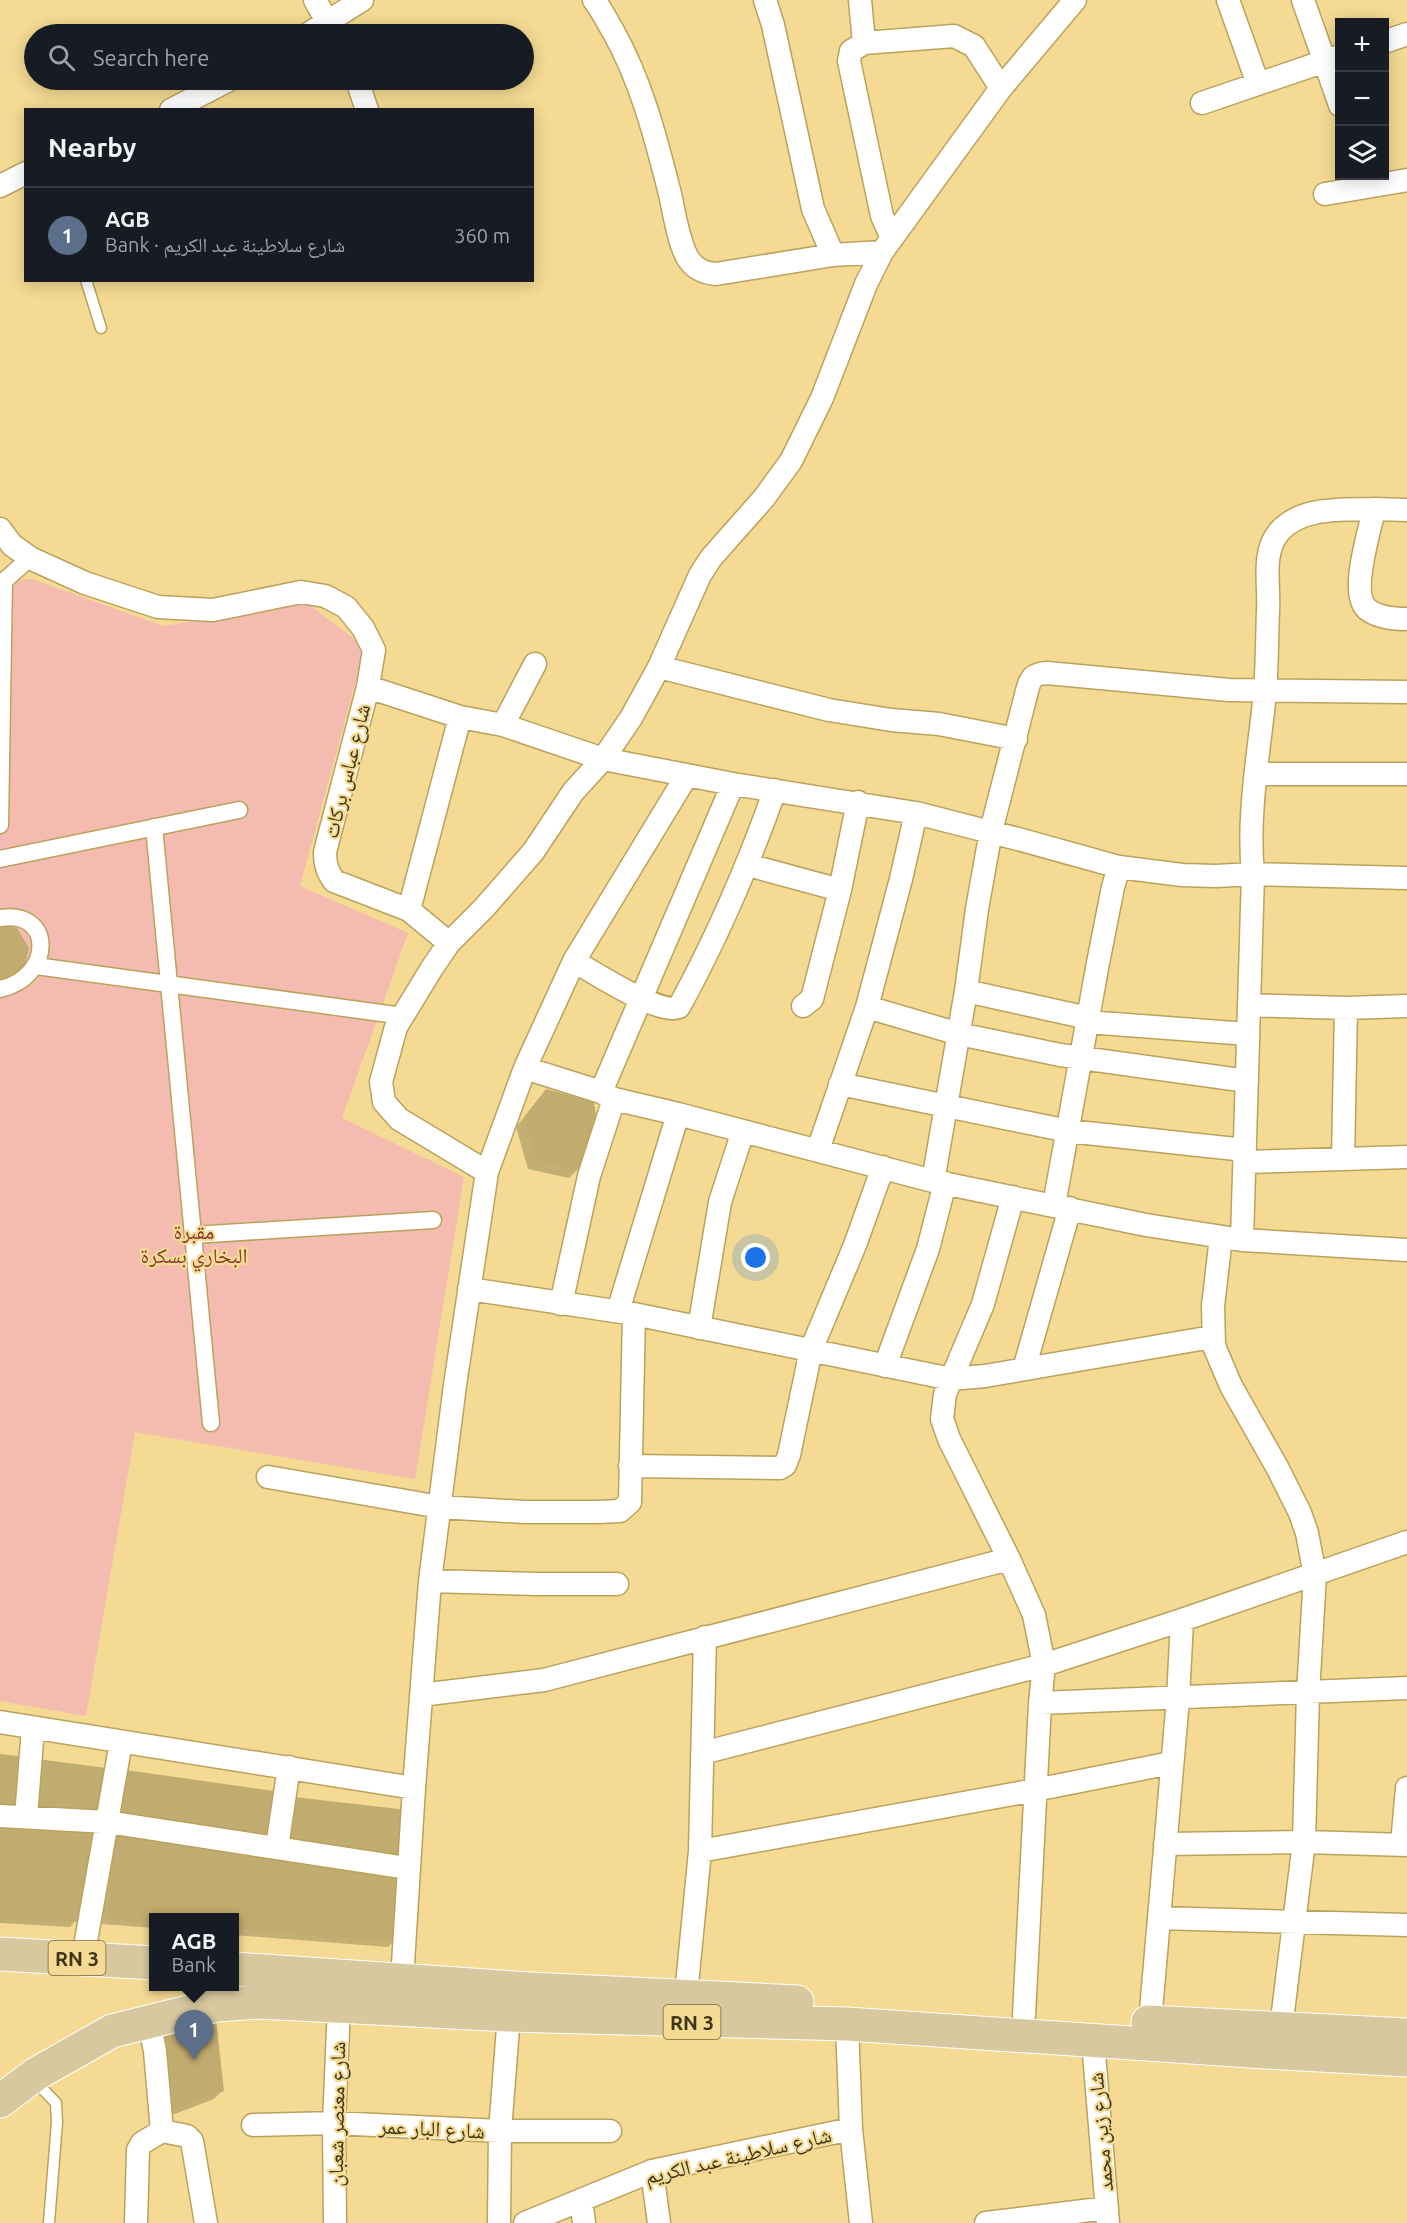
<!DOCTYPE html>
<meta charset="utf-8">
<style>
:root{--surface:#171b24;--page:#242831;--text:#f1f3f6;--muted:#9ea1a6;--line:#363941;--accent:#d93025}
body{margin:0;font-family:Ubuntu,"Noto Naskh Arabic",sans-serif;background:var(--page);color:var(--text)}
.controls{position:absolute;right:18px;top:18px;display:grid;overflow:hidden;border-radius:0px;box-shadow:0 3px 15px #0003}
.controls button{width:54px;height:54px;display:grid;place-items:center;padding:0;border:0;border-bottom:2px solid var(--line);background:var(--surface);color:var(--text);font:30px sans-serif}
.you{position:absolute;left:756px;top:1258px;width:21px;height:21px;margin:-15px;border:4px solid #fff;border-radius:50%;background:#1a73e8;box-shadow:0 0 0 9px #1a73e833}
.badge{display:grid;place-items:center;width:39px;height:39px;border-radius:50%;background:var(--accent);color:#fff;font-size:20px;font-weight:700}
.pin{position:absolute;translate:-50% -50px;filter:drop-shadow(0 2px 3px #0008)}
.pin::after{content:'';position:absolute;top:32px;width:21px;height:18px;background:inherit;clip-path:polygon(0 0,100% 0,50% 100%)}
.popup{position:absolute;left:149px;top:1913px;width:90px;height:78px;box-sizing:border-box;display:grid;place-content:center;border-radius:0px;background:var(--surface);filter:drop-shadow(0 2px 4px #0005);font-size:20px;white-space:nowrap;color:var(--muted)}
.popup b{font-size:22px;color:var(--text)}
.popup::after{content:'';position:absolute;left:50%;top:100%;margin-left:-12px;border:12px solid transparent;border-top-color:var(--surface)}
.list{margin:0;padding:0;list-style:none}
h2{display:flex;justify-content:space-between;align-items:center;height:78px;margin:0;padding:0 24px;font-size:26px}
h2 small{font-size:20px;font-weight:400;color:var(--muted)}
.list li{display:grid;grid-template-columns:39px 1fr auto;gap:18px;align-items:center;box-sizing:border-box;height:96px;padding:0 24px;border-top:2px solid var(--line)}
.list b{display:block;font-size:22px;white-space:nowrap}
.list p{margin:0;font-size:20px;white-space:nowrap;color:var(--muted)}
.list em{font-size:20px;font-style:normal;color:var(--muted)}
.icon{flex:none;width:33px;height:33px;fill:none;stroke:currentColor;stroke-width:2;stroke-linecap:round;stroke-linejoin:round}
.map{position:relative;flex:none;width:1407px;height:2223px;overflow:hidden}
.search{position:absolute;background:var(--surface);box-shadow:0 3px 15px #0003;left:24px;top:24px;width:510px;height:66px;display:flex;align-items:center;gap:15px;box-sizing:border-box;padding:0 21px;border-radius:33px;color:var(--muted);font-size:22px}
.panel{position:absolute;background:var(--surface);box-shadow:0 3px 15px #0003;left:24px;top:108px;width:510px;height:174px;border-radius:0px}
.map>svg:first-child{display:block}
.green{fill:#f4bbb0}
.shadow{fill:#0003}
.building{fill:#c1ac6f}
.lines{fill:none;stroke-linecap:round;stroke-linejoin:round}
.service-casing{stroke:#bba25c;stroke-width:13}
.pedestrian-casing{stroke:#bba25c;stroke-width:19}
.minor-casing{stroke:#bba25c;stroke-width:25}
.primary-casing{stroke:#fff;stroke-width:35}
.service{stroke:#fff;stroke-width:10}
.pedestrian{stroke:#fff;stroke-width:16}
.minor{stroke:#fff;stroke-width:22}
.primary{stroke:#d7c89f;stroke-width:33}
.labels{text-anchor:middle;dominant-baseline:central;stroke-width:4.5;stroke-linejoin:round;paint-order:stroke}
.shield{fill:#f4da92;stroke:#75663d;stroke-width:1.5}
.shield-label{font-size:20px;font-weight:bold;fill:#3f3518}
.street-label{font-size:21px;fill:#3f3518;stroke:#f4da92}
.park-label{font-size:21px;fill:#87372c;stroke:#f4da92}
</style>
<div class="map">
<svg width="1407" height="2223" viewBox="0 0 1407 2223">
<rect width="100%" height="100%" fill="#f4da92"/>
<!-- green -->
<path class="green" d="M 32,579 L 163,626 L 307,603 L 365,647 L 300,886 L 408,933 L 342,1118 L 464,1177 L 415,1479 L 135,1432 L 86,1716 L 0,1701 L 0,581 Z"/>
<!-- shadow -->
<path class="shadow" d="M 546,1091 L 577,1170 L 569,1178 L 528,1169 L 516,1127 Z
M 121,1777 L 272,1792 L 117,1822 Z
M 0,1824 L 75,1921 L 70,1927 L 0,1923 Z
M 109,1839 L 394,1941 L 388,1947 L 234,1935 L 234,1918 L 154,1918 L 154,1928 L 102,1924 Z
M 154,2039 L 223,2090 L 214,2099 L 167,2117 Z"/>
<!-- building -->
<path class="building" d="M 0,925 L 17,928 L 29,948 L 23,973 L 0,982 Z
M 546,1089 L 594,1102 L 597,1122 L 579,1170 L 536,1160 L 524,1117 Z
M 0,1754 L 27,1757 L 19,1812 L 0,1810 Z
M 37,1759 L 106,1768 L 98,1814 L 34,1811 Z
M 126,1770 L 274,1791 L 270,1839 L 122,1817 Z
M 294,1797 L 407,1810 L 402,1856 L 287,1843 Z
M 0,1823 L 95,1826 L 77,1922 L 0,1918 Z
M 114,1832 L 400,1871 L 395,1942 L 234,1929 L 234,1918 L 154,1918 L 154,1923 L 107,1919 Z
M 216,2020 L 224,2091 L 175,2109 L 162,2029 Z"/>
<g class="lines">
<!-- service casing -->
<g class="service-casing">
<path id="service" d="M 86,280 L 101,328
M 34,2080 L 56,2103 L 57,2122 L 49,2223"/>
</g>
<!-- pedestrian casing -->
<g class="pedestrian-casing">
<path id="pedestrian" d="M 0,825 L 4,581 L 30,558
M 154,827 L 211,1423
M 0,859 L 239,810
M 0,918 C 54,909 54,977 0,989
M 36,966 L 403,1016
M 194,1235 L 433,1220"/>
</g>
<!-- minor casing -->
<g class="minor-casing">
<path id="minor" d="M 315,0 L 328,23
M 594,0 C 601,9 607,21 613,31 C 641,81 655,135 669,190 C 674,209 678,244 689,260 C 696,270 705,273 716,274 L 833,255 L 882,252
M 765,0 L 773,25 L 813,209 L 833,255
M 860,0 L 864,43
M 1228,0 L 1258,84
M 1303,0 L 1340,105
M 308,34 L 362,0
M 1384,42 L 1407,34
M 357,80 L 367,110
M 1202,103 L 1340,56
M 171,110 L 229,80
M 0,186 L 26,173
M 1325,194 L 1407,180
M 892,238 L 882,216 L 849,61 L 851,51 L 864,43 L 954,36 L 974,46 L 1001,88
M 1407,510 L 1374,509 C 1370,531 1349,593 1367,609 C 1378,618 1394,619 1407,619
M 0,529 L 12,545 L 30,558 L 85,583 L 158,607 L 213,610 L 301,592 L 325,596 L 346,607 L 363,628 L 374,650 L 368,687 L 325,852 C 325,864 327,871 334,881 L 409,910 L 449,943 L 432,968 L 396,1027 L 381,1082 L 384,1102 L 399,1119 L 487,1172
M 659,667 L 829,710 L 891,720 L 939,724 L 1016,739
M 368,687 L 460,717 L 503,725 L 603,759 L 733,784 L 916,813 L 1018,839 L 1119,867 L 1182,875 L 1216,876 L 1253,874 L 1407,878
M 503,725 L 535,664
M 1257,774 L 1407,774
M 748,865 L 840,890 L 858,802
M 409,910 L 460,717
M 449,943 L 484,908 L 533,852 L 573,792 L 603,759 L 631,718 L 659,667 L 700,575 L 711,558 L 764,498 L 791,461 L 822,398 L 866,284 L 882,252 L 1001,88 L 1075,0
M 574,961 C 593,972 661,1016 679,1007 C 718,936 748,866 775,790
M 966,991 L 1088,1018
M 1249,1005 L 1346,1008 L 1407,1006
M 803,1006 L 812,999 L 840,890
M 867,1007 L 959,1034 L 1060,1055 L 1247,1081
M 1087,1022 L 1248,1034
M 525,1068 L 601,1092 L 614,1099 L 678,1114 L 933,1181 L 1146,1225 L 1242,1240 L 1253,874 C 1247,814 1259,753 1265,693 C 1267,666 1267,638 1268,611 C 1270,586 1261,553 1279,532 C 1301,506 1344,510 1374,509
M 840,1084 L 1068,1131 L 1245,1150
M 601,1092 L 733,784
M 818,1150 L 867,1007 L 901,879 L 916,813
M 1343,1159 L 1346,1008
M 1245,1162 L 1407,1157
M 933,1181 L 966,991 L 977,909 L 991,831 L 1027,691 C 1030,678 1033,674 1047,673 L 1229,690 L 1407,692
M 1054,1205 L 1098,963 L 1113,887 L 1119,867
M 1221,1237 L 1213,1306 L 1214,1346 L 1231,1386 L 1277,1467 L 1300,1513 L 1307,1533 L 1315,1575 L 1308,1693 L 1304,1842 L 1281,2028
M 1242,1240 L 1407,1250
M 561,1304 L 589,1176 L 614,1099
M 618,1311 L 678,1114
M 634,1314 L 951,1379 L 985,1376 L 1212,1337
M 699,1328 L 720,1202 L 743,1131
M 885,1366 L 928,1249 L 945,1183
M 1024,1369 L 1070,1208
M 630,1466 L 780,1468 L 785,1465 L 789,1455 L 811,1350 L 855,1245 L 883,1167
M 268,1477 L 440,1507 L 524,1512 L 598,1512 L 620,1511 L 630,1502 L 634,1314 L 469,1289
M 1009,1559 L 949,1439 L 942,1419 L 945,1394 L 983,1304 L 1013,1197
M 430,1581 L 537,1584 L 617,1584
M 421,1695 L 544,1680 L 1009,1559 L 1034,1615 L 1044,1665 L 1040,1703
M 0,1722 L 414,1788 L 430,1581 L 455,1385 L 487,1172 L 525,1068 L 574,961 L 687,775
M 702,1753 L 1044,1665 L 1182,1620 L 1407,1542
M 0,1816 L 107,1822 L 407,1868
M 26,1817 L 33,1728
M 1165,1844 L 1304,1842 L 1407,1845
M 1402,1844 L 1407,1788
M 277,1847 L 289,1767
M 700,1851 L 1035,1790 L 1171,1763
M 1159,1918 L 1407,1925
M 83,1958 L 121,1742
M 402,1980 L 414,1788
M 686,1995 L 700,1851 L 705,1637
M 1024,2015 L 1040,1703 L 1407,1688
M 1150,2022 L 1178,1699 L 1182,1620
M 847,2024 L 851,2129 L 861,2223
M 1093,2041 L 1108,2223
M 253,2125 L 334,2123 L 500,2131 L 610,2131
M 162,2131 L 187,2136 L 192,2141 L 206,2223
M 652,2171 L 659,2223
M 581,2200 L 584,2223
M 136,2223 L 138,2150 L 142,2143 L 162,2131 L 155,2051 L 149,2021
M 335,2223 L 334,2123 L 339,2006
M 499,2223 L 500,2131 L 509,2015
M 525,2223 L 652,2171 L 851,2129
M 986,2223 L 1107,2208"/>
</g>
<!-- primary casing -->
<g class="primary-casing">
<path id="primary" d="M 0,1954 L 154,1963
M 234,1969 L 530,1989 L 797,2002
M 1148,2022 L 1407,2035
M 0,2101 L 36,2074 L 112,2031 L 217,2005 L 259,2002 L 509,2015 L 847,2024 L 1265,2052 L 1407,2060"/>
</g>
<!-- service -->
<use href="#service" class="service"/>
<!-- pedestrian -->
<use href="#pedestrian" class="pedestrian"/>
<!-- minor -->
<use href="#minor" class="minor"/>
<!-- primary -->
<use href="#primary" class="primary"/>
</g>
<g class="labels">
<!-- shield labels -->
<g class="shield">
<rect x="48.5" y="1941" width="57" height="34" rx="4.5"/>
<rect x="663.5" y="2005" width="57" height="34" rx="4.5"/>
</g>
<g class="shield-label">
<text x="77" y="1958">RN 3</text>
<text x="692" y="2022">RN 3</text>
</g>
<!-- street labels -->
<g class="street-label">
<text transform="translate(346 771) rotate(-76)">شارع عباس بركات</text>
<text transform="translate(336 2114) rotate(-89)">شارع معنصر شعبان</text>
<text transform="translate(432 2128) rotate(3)">شارع البار عمر</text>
<text transform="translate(1100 2132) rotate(-95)">شارع زين محمد</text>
<text transform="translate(738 2155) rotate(-13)">شارع سلاطينة عبد الكريم</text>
</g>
<!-- park labels -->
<g class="park-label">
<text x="194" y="1231">مقبرة<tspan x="194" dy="24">البخاري بسكرة</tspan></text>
</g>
</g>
</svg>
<div class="controls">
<button>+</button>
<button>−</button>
<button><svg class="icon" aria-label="layers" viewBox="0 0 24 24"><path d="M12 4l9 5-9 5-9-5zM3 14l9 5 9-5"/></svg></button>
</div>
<div class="you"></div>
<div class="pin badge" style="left:194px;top:2060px;background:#5c6f8a">1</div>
<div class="popup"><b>AGB</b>Bank</div>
<div class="search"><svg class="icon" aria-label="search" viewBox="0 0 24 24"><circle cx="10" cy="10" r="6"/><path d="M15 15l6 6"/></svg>Search here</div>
<section class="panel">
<h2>Nearby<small></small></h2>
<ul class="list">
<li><span class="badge" style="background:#5c6f8a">1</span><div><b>AGB</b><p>Bank · شارع سلاطينة عبد الكريم</p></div><em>360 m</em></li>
</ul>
</section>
</div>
